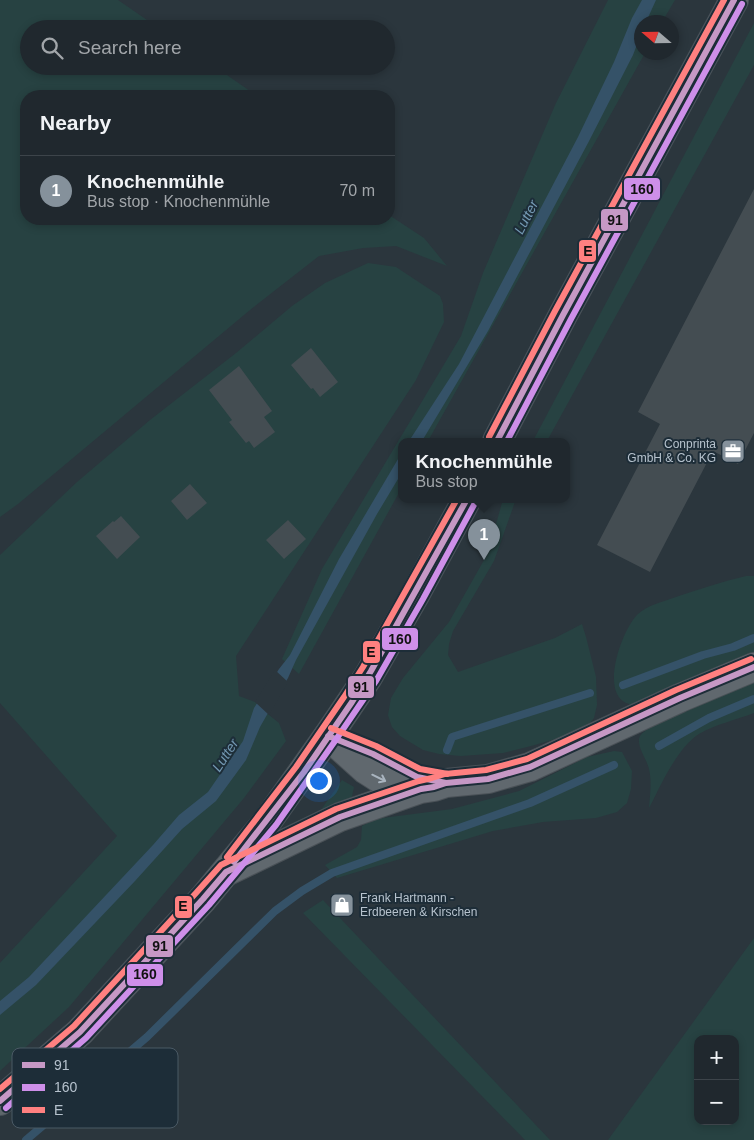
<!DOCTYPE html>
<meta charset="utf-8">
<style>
:root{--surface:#20282e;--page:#2d343a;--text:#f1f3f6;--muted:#a2a6aa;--line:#3d444a;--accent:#85919b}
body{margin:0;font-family:Arial,sans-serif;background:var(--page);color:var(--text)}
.controls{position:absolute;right:15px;bottom:15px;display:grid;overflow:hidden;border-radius:10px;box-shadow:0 2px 8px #0003}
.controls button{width:45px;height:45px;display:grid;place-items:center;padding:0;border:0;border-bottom:1px solid var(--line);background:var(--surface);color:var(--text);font:25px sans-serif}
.compass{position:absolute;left:634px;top:15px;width:45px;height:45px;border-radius:50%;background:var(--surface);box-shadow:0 2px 8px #0003;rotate:290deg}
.you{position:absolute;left:318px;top:780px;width:18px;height:18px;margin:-12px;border:4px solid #fff;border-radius:50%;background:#1a73e8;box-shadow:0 0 0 8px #1a73e833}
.badge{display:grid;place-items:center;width:32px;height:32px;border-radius:50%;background:var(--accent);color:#fff;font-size:16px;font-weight:700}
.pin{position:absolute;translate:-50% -41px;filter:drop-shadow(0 1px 2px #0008)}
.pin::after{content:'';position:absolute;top:26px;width:18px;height:15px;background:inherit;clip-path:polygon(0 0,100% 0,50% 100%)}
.popup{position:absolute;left:398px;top:438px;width:172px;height:65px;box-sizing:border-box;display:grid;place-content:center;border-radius:10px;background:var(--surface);filter:drop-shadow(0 1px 4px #0005);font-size:16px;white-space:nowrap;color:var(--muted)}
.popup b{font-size:19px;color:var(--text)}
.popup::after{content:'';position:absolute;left:50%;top:100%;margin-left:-10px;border:10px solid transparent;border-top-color:var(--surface)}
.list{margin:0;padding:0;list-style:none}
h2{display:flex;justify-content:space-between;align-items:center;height:65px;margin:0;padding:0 20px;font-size:21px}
h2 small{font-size:16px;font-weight:400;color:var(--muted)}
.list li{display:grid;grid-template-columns:32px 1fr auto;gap:15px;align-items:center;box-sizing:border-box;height:70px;padding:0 20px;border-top:1px solid var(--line)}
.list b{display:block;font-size:19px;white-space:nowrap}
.list p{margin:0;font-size:16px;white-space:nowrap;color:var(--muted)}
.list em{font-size:16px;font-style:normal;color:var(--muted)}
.icon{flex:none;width:28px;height:28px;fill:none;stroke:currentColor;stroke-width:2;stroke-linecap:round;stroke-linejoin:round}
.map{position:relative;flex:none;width:754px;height:1140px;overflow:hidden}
.search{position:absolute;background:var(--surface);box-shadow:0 2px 8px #0003;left:20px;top:20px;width:375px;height:55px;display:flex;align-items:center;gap:12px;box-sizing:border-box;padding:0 18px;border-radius:28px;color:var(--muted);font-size:19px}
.panel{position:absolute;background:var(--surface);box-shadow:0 2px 8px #0003;left:20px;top:90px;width:375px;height:135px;border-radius:20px}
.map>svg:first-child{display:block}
.green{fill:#274242;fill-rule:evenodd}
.water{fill:#355268}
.pier{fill:#2b363d}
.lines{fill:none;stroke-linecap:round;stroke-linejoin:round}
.stream{stroke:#355268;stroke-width:8}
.building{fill:#444d52}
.secondary-casing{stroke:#4a5157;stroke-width:30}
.primary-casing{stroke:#495259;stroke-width:30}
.secondary{stroke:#60686e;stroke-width:28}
.primary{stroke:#5e666b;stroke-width:28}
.bus-1-casing{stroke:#1d2d38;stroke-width:10}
.bus-2-casing{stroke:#1d2d38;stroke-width:10}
.bus-3-casing{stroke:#1d2d38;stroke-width:10}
.bus-1{stroke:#c698c5;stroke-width:6}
.bus-2{stroke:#ce8fe9;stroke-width:6}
.bus-3{stroke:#ff8080;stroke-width:6}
.oneway{stroke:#a9b4bf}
.labels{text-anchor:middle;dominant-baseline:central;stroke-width:4;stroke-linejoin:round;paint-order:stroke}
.poi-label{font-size:12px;fill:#b6c2cd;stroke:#1d2d38;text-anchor:end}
.water-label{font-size:14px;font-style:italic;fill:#7398b2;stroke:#1d2d38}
.key{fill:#1d2d38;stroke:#4b5a65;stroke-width:1}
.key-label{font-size:14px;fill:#b6c2cd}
.line-badge{stroke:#1d2d38;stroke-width:2}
.pale-badge-label{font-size:14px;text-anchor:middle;font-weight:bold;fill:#111}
</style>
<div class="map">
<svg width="754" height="1140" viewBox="0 0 754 1140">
<rect width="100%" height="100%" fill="#2b363d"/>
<!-- green -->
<path class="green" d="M 0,0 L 118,0 L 160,29 L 29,29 L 29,66 L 214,66 L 257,96 L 26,96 L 26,219 L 389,219 L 389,215 L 424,238 L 447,266 L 396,246 L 363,248 L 319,256 L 250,310 L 18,504 L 0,517 Z
M 608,0 L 675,0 L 662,22 L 642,22 L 642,52 L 645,53 L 428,441 L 402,441 L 401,489 L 299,674 L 282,659 L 322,569 L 461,336 L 483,273 L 556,103 Z
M 754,23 L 754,65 L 547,441 L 533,441 Z
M 368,263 L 396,267 L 440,296 L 443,304 L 444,322 L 416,380 L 236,656 L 239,696 L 255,702 L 269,715 L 279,723 L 286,741 L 244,798 L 69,1007 L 0,1071 L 0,963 L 117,836 L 0,703 L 0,555 L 77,482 L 150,420 L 236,353 L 292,306 L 325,283 Z
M 503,499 L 516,499 L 494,561 L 453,631 L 449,644 L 448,655 L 458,672 L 555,638 L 582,624 L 586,637 L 596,677 L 597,705 L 594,718 L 586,728 L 566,736 L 531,746 L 503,753 L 461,756 L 439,754 L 423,750 L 400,736 L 392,727 L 388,715 L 391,698 L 403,678 L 449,622 L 488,553 Z
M 746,576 L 754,576 L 754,654 L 643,702 C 639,703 633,706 629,704 C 598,695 622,629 638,614 C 648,605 662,602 673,598 C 697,590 721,582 746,576 Z
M 754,681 L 754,713 C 736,720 716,724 699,734 C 677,748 661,785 649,808 C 650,795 652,782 649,769 C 647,760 638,749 639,739 C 640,733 648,729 653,726 Z
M 614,751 L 622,752 L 632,771 L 631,789 L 627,803 L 617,812 L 596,818 L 543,822 L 493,831 L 337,878 L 325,865 L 357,847 L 361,840 L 362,826 L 375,819 L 452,809 L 519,791 L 587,757 Z
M 342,780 L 354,787 L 352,796 L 352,801 L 318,814 Z
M 323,900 L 550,1140 L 525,1140 L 303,913 Z
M 754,938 L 754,1140 L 608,1140 ZM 698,1039 L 735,1039 L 735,1121 L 698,1121 Z"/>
<!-- water -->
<path class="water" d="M 642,0 L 656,0 L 646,22 L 642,22 L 641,34 L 633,55 L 588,143 L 488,331 L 422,441 L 409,441 L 459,364 L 578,137 L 614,62 L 632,18 Z
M 401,454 L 401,474 L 377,514 L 296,660 L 288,678 L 260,727 L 246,760 L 216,801 L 182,829 L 135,881 L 36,985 L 0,1015 L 0,1001 L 29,977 L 153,845 L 179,815 L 208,792 L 243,741 L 254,708 L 279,669 L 290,655 L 339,559 Z"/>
<!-- pier -->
<path class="pier" d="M 275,670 L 288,682 L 269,715 L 255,702 Z"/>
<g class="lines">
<!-- stream -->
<path class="stream" d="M 623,685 L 703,655 L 733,647 L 754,638
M 659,746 L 709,718 L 754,699
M 447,750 L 452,737 L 590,693
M 26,1140 L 147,1037 L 275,911 L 302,891 L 332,873 L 530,803 L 614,765"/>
</g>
<!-- building -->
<path class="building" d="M 754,189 L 754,433 L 738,464 L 713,451 L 650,572 L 597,545 L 660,424 L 638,412 Z
M 311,348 L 338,382 L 320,397 L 313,388 L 311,389 L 291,365 Z
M 239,366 L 272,411 L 264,417 L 275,432 L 254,448 L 249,441 L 246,443 L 229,422 L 232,420 L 209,390 Z
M 190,484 L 207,503 L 187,520 L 171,501 Z
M 121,516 L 140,537 L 117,559 L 96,536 L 113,521 L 114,522 Z
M 288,520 L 306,539 L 284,559 L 266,540 Z"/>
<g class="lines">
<!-- secondary casing -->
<g class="secondary-casing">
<path id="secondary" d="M 328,736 L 366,770 L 380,779 L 396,785 L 421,789 L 434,787 L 446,783 L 488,779 L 530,767 L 680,698 L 754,667
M 226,872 L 340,817 L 420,789"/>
</g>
<!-- primary casing -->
<g class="primary-casing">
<path id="primary" d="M 497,441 L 563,315 L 734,0
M 0,1101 L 80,1032 L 203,899 L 269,819 L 328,736 L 368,677 L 415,595 L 467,499"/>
</g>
<!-- secondary -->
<use href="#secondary" class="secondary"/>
<!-- primary -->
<use href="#primary" class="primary"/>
<!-- bus-1 casing -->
<g class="bus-1-casing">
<path id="bus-1" d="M 497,441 L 563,315 L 734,0
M 328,736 L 373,754 L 417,777 L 446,783
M 234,862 L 304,772 L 352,702 L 371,671 L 467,499
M 0,1101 L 80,1032 L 203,899 L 226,872 L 340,817 L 421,789 L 434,787 L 446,783 L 488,779 L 530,767 L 680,698 L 754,667"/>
</g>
<!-- bus-2 casing -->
<g class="bus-2-casing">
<path id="bus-2" d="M 507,441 L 571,319 L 742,4
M 6,1108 L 86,1038 L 209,905 L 276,825 L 335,741 L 376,681 L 423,599 L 475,503"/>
</g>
<!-- bus-3 casing -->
<g class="bus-3-casing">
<path id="bus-3" d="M 489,437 L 555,311 L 724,0
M 331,728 L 376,746 L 420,769 L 448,774
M 227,857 L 296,767 L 344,697 L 363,667 L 457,499
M 0,1089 L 74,1026 L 196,893 L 221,865 L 336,809 L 419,781 L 432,778 L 445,774 L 486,770 L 527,759 L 676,690 L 751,659"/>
</g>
<!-- bus-1 -->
<use href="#bus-1" class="bus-1"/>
<!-- bus-2 -->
<use href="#bus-2" class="bus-2"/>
<!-- bus-3 -->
<use href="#bus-3" class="bus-3"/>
</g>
<!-- one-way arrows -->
<defs><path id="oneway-shaft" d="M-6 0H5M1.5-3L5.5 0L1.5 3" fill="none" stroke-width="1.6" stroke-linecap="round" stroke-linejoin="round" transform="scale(1.25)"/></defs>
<use class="oneway" href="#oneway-shaft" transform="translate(379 778) rotate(26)"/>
<!-- icons -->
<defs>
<g id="office-square" transform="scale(1.25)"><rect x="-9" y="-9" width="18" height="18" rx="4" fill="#85919b" stroke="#1d2d38"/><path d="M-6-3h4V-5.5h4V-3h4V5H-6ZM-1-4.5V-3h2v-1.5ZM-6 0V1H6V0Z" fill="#fff"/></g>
<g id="shop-square" transform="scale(1.25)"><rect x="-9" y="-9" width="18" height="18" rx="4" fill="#85919b" stroke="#1d2d38"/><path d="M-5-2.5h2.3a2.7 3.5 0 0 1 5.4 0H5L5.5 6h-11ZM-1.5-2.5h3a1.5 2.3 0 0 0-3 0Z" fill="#fff"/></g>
</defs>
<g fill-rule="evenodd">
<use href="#office-square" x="733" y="451"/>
<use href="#shop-square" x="342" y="905"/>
</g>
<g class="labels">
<!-- poi labels -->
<g class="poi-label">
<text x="716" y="444">Conprinta<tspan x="716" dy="14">GmbH &amp; Co. KG</tspan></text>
<text x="360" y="898" text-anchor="start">Frank Hartmann -<tspan x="360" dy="14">Erdbeeren &amp; Kirschen</tspan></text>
</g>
<!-- water labels -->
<g class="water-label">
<text transform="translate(526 217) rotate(-63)">Lutter</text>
<text transform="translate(225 755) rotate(-57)">Lutter</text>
</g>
</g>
<!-- legend -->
<rect x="12" y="1048" width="166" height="80" rx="8" class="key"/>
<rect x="22" y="1062" width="23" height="6" fill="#c698c5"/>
<rect x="22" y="1084" width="23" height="7" fill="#ce8fe9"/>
<rect x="22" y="1107" width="23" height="6" fill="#ff8080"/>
<g class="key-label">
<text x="54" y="1070">91</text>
<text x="54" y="1092">160</text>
<text x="54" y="1115">E</text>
</g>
<g class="line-badge">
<rect x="623" y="177" width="38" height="24" rx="5" fill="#ce8fe9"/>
<rect x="600" y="208" width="29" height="24" rx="5" fill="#c698c5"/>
<rect x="578" y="239" width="19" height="24" rx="5" fill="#ff8080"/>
<rect x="381" y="627" width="38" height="24" rx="5" fill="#ce8fe9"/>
<rect x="362" y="640" width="19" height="24" rx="5" fill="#ff8080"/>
<rect x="347" y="675" width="28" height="24" rx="5" fill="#c698c5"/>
<rect x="174" y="895" width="19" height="24" rx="5" fill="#ff8080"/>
<rect x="145" y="934" width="29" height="24" rx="5" fill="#c698c5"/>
<rect x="126" y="963" width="38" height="24" rx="5" fill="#ce8fe9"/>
</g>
<g class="pale-badge-label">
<text x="642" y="194">160</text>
<text x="615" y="225">91</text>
<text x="588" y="256">E</text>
<text x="400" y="644">160</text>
<text x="371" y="657">E</text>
<text x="361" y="692">91</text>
<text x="183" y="911">E</text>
<text x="160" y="951">91</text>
<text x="145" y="979">160</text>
</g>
</svg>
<div class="controls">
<button>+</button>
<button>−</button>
</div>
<svg class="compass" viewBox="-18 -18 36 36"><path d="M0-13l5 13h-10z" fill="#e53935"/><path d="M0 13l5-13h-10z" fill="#a2a6aa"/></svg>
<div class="you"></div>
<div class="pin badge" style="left:484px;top:560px">1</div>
<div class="popup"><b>Knochenmühle</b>Bus stop</div>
<div class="search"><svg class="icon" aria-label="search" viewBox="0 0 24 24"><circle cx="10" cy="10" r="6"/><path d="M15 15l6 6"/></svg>Search here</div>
<section class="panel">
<h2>Nearby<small></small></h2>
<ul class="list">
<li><span class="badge">1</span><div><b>Knochenmühle</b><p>Bus stop · Knochenmühle</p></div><em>70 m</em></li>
</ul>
</section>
</div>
